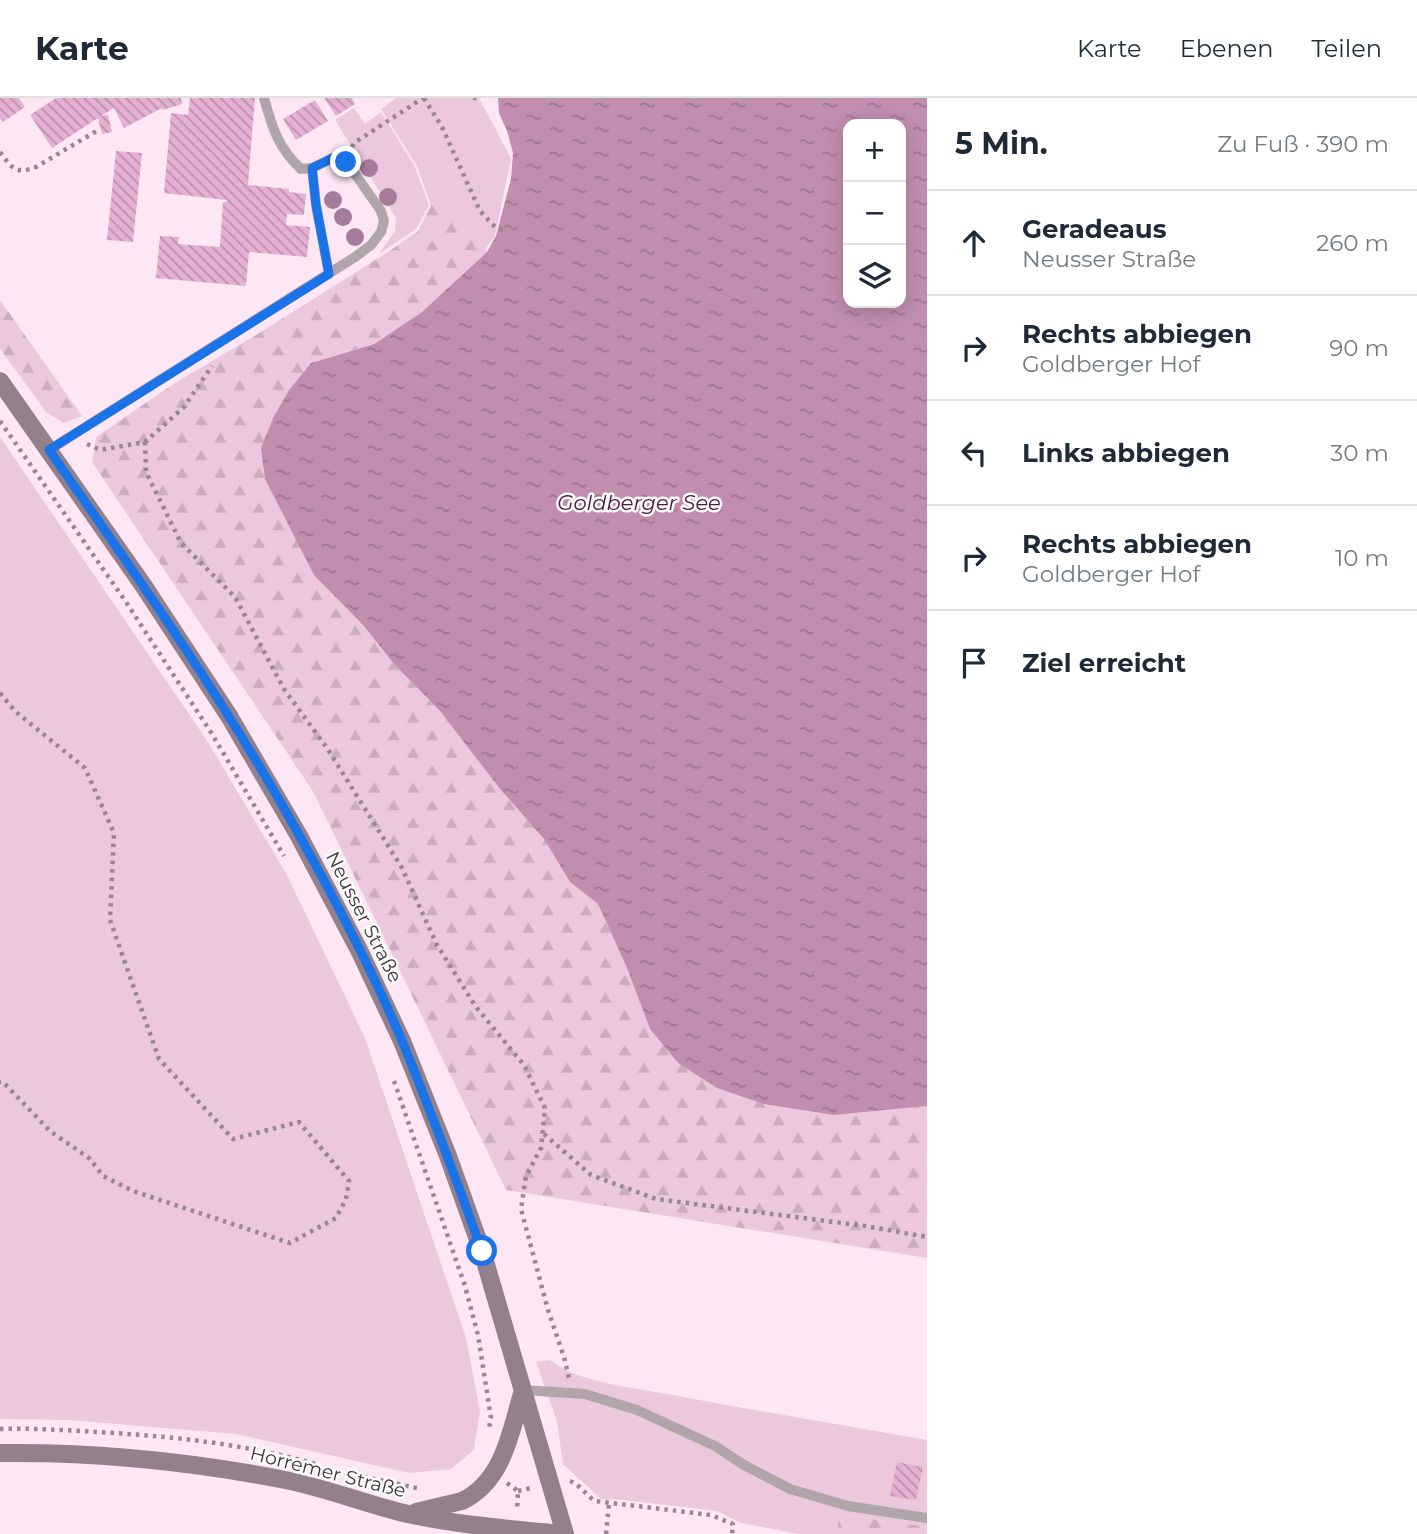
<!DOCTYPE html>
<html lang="de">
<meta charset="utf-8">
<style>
:root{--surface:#fff;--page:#f2f2f3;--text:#1f2937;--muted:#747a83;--line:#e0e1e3}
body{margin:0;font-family:Montserrat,sans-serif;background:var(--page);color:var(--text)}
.controls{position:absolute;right:21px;top:21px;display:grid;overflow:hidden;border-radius:14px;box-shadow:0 4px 18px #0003}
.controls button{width:63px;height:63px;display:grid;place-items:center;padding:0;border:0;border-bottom:2px solid var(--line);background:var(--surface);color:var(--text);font:35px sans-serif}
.stop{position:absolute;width:21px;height:21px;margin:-16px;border:5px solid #1a73e8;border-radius:50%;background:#fff}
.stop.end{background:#1a73e8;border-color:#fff;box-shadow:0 2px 7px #0008}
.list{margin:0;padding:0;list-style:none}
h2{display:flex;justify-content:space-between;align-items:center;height:91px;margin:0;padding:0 28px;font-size:30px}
h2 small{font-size:23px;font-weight:400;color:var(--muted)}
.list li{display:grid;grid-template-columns:46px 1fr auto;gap:21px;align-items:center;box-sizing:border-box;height:105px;padding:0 28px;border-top:2px solid var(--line)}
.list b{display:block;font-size:26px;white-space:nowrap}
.list p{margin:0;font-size:23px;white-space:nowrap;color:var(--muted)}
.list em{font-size:23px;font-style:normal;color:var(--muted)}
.icon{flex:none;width:38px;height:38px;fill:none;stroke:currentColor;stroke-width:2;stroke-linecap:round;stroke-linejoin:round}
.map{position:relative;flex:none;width:927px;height:1436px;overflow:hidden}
header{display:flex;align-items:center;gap:42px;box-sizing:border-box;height:98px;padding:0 35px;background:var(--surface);border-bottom:2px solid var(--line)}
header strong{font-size:33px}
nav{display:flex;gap:38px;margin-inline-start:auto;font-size:24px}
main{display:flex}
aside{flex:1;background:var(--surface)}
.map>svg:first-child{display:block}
.green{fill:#ecc8df}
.forest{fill:url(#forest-firs)}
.water{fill:url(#water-ripples);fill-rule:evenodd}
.building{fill:url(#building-back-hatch)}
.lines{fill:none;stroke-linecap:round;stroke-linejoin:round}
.path{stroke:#978791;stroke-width:4.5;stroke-dasharray:3.5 5;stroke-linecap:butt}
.lane{stroke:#b1a5ac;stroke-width:10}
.secondary{stroke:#92818c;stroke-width:18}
.tree{fill:#a77b9a}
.route{stroke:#1a73e8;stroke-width:9}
.labels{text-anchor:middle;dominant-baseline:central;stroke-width:5;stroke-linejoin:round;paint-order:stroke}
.street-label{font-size:19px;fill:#3c3239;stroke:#fcfcfc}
.water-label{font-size:21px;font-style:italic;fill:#501441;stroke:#fcfcfc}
</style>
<header>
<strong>Karte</strong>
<nav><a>Karte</a><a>Ebenen</a><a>Teilen</a></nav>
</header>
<main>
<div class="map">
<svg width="927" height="1436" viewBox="0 0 927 1436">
<defs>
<pattern id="forest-firs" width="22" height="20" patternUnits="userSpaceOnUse" patternTransform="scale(1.75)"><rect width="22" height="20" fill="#ecc8df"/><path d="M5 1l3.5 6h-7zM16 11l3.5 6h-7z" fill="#cbacc0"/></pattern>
<pattern id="water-ripples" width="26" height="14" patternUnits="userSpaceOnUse" patternTransform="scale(1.75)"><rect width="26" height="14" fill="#c18eb0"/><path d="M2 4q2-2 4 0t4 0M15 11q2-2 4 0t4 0" fill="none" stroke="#9e7590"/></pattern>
<pattern id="building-back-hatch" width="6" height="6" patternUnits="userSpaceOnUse" patternTransform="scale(1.75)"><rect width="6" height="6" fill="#e5b0d3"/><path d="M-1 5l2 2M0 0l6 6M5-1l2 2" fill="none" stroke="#bb90ac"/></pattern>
</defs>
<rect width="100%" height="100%" fill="#fee7f5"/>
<!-- green -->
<path class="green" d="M 396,0 L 479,0 L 511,60 L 495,138 L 486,150 L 487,154 L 457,113 L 431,107 L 417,68 L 381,11 Z
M 354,10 L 365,26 L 381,14 L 414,67 L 429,107 L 416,131 L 379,156 L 395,133 L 396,120 L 335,22 Z
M 0,339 L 206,641 L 286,775 L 365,940 L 466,1240 L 480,1313 L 474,1352 L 451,1371 L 409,1375 L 236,1336 L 69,1322 L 0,1321 Z
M 550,1262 C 578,1285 637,1290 673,1297 C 757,1313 842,1327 927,1342 L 927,1429 L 839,1416 L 837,1436 L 799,1436 L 741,1425 L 717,1413 L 623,1402 L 601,1401 L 563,1366 L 557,1323 L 536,1264 Z"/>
<!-- forest -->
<path class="forest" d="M 431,107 L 457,113 L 487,154 L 422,214 L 373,246 L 311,265 L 289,292 L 273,320 L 261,350 L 363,527 L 394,566 L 440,613 L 500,691 L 544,741 L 570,784 L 598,806 L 627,870 L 650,931 L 717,990 L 763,1006 L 834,1017 L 927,1008 L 927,1160 L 506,1092 L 314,695 L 92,364 L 96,339 L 175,285 L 261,234 L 391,152 L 418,133 Z
M 0,202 L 82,318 L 64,325 L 47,315 L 0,251 Z
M 839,1416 L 927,1429 L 927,1436 L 837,1436 Z"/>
<!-- water -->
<path class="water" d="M 498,0 L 927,0 L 927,1008 L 834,1017 L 763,1006 L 717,990 L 678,965 L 650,931 L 627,870 L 598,806 L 570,784 L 544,741 L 500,691 L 440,613 L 394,566 L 363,527 L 314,477 L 265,381 L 261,350 L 273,320 L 289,292 L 311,265 L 374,246 L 422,214 L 487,154 L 496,138 L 511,81 L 513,55 L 507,33 L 499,15 ZM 848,26 L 901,26 L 901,205 L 848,205 Z"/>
<!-- building -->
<path class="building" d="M 0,0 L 19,0 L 25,9 L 3,24 L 0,20 Z
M 56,0 L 181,0 L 182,6 L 163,12 L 162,10 L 124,30 L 114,10 L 101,18 L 108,17 L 112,34 L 102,36 L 98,20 L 52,50 L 30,17 Z
M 190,0 L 255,0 L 248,87 L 289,91 L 289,94 L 306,96 L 304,117 L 287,116 L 286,127 L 310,129 L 307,159 L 249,154 L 246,188 L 156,180 L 160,138 L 179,139 L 178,146 L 220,149 L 223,104 L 227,104 L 227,102 L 164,95 L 171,15 L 188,17 Z
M 324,0 L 352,0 L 355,6 L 336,18 Z
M 315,2 L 328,23 L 296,42 L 283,21 Z
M 116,53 L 142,55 L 133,144 L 107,142 Z
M 897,1364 L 923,1369 L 916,1402 L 890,1398 Z"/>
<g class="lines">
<!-- path -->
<path class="path" d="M 424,0 L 442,29 L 480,113 L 496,130 L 506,133
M 473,0 L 478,0
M 352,49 L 354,45 L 423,0
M 0,54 C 12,70 15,77 36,69 L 100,31
M 0,323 L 126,504 L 212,636 L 284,758
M 145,344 L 146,374 L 181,445 L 235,499 L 284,591 L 327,650 L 402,770 L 437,847 L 476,909 L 524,967 L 545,1010 L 541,1050 L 526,1078 L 521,1111 L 548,1212 L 564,1259 L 569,1280
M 87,346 L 100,352 L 145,344 L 184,309 L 212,268
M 0,595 L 16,614 L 85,670 L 114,735 L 110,822 L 159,961 L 233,1041 L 299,1024 L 349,1083 L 346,1101 L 336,1120 L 290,1145 L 133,1093 L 103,1078 L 89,1060 L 50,1033 L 3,984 L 0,984
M 394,983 L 465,1188 L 478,1237 L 491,1320 L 489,1330
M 544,1036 L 591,1077 L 656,1101 L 865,1128 L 927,1139
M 0,1331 C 32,1330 64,1332 96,1334 C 172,1338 246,1346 319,1367
M 347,1375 L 421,1391
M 570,1383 C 580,1387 586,1397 595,1403 L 711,1417 L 733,1426 L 732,1436
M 507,1385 L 518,1393 L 517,1413
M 518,1393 L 531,1390
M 606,1436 L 609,1406"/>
<!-- lane -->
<path class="lane" d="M 312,70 L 316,107 L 329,176
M 49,352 L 355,159 L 371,147 L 381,134 L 384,123 L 381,113 L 346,63 L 335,59 L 312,70 L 301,71 C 278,50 272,29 264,0
M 523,1292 L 585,1296 L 637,1312 L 715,1348 L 744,1367 L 790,1391 L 848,1408 L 927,1420"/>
<!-- secondary -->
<path class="secondary" d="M 0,283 L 143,487 L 229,618 L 299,738 L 359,852 L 402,943 L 448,1058 L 482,1153 L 565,1436
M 0,1355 C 93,1354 188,1363 280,1381 C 324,1389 365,1406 408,1416 C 458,1427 510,1431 561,1436
M 416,1414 L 462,1403 C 504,1383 511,1332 523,1292"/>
</g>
<!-- trees -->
<g class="tree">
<circle cx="369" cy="70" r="9"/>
<circle cx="388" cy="99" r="9"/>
<circle cx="333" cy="102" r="9"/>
<circle cx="343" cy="119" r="9"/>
<circle cx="355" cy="139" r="9"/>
</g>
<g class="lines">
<!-- route -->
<path class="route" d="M 346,64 L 335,59 L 312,70 L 316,107 L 329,176 L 49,352 C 137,478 225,603 299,737 C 337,805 373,874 403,945 C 431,1014 457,1083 482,1153"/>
</g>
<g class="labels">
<!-- street labels -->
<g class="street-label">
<text transform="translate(364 819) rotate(63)">Neusser Straße</text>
<text transform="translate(328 1374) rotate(14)">Horremer Straße</text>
</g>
<!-- water labels -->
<g class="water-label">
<text x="639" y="404">Goldberger See</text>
</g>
</g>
</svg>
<div class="controls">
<button>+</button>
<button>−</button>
<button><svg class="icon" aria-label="layers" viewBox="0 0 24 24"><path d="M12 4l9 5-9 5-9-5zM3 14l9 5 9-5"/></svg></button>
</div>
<div class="stop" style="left:482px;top:1153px"></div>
<div class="stop end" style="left:346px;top:64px"></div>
</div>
<aside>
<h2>5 Min.<small>Zu Fuß · 390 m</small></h2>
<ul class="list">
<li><svg class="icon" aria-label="ahead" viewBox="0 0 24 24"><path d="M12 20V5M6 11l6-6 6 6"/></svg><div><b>Geradeaus</b><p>Neusser Straße</p></div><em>260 m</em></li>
<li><svg class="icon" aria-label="right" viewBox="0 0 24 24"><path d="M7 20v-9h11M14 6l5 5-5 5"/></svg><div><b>Rechts abbiegen</b><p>Goldberger Hof</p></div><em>90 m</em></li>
<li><svg class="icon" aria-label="left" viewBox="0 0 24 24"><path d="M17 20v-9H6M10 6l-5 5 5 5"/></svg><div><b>Links abbiegen</b></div><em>30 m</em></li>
<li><svg class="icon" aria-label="right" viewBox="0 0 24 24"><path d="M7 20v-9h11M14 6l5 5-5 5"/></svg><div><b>Rechts abbiegen</b><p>Goldberger Hof</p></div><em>10 m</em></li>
<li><svg class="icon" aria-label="arrive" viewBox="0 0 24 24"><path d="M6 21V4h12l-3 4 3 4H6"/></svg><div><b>Ziel erreicht</b></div></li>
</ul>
</aside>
</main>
